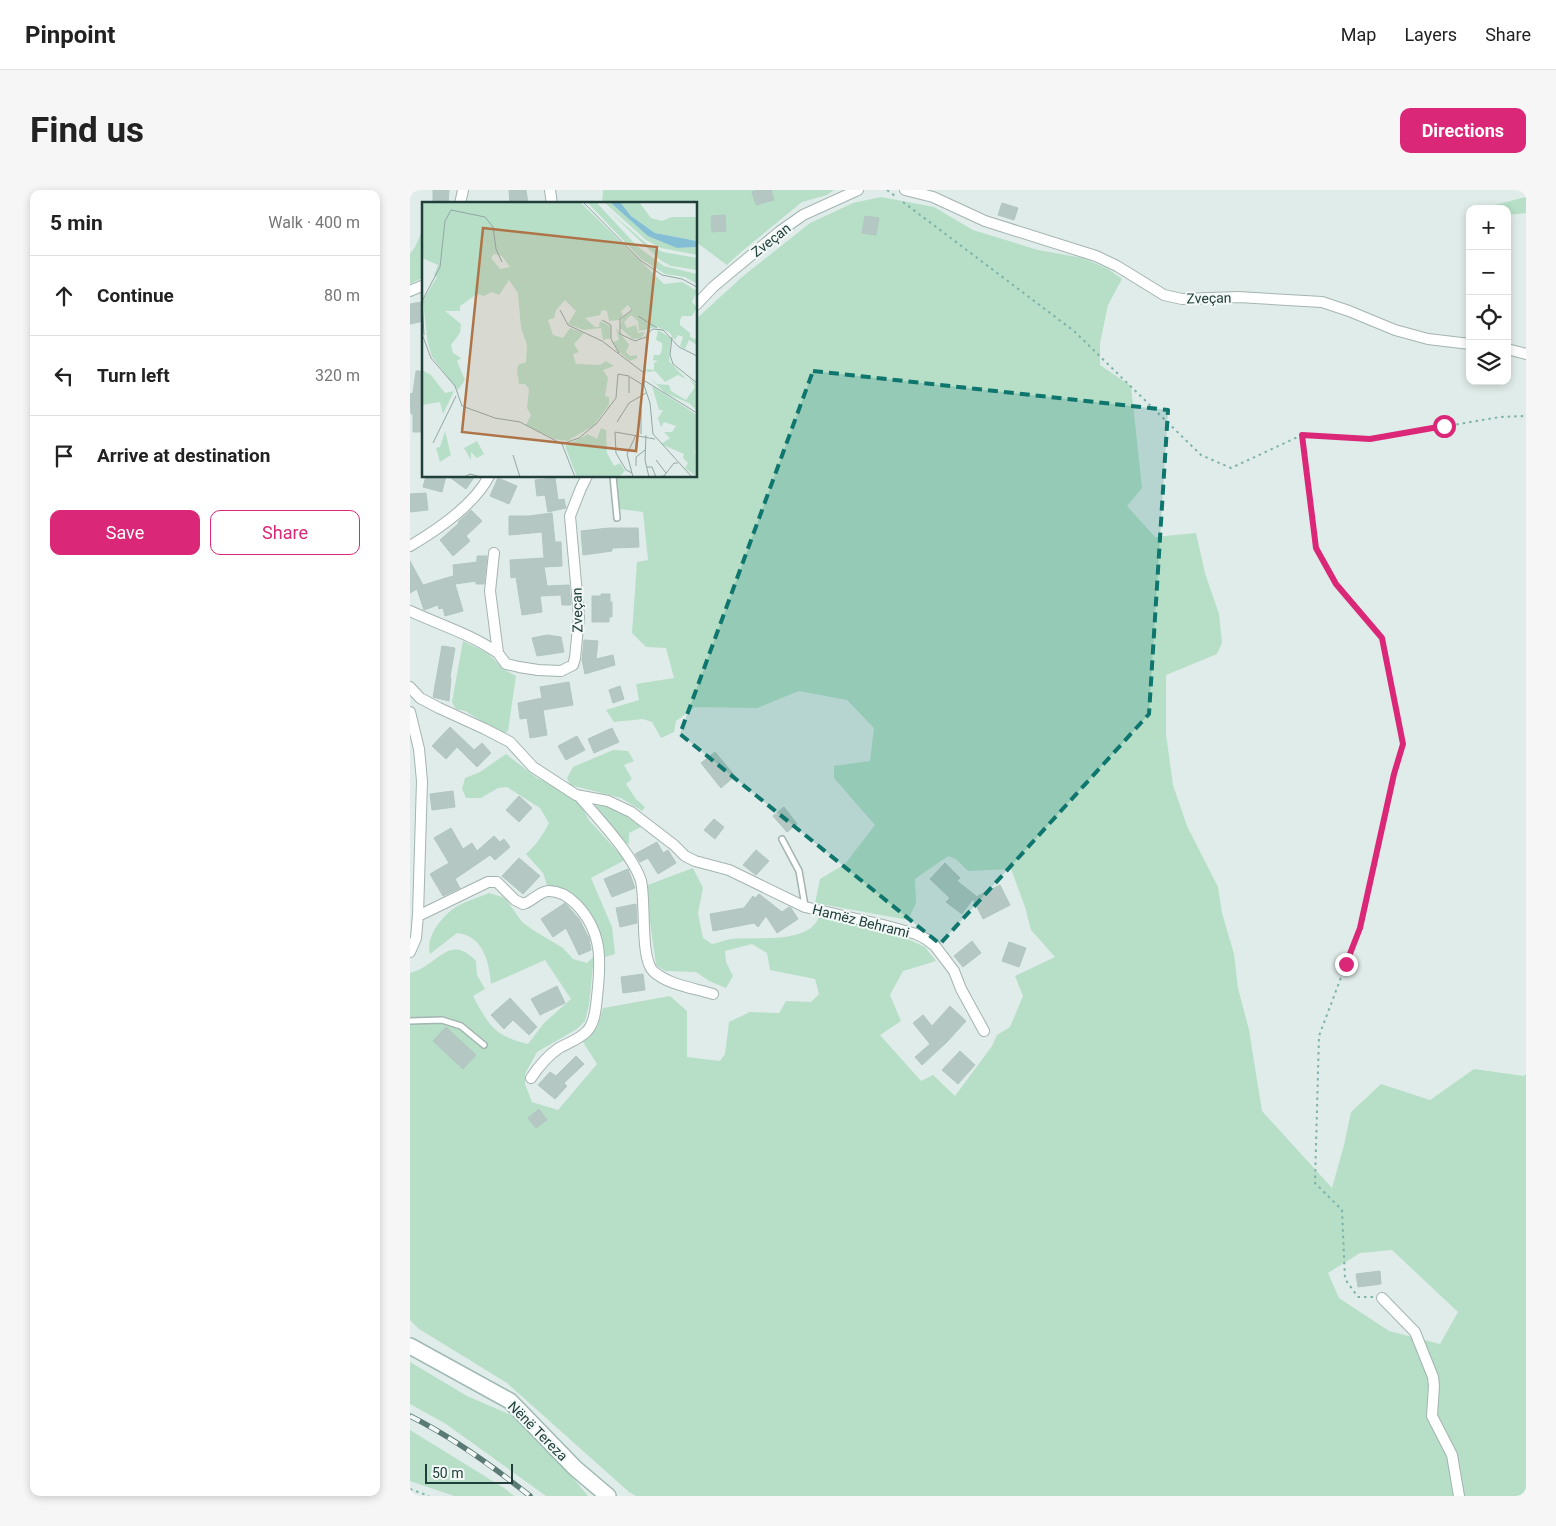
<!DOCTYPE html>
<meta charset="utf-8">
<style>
:root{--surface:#fff;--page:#f6f6f6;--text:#222;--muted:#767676;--line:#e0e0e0;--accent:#db2777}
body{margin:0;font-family:Roboto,sans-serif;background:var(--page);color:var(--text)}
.controls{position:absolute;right:15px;top:15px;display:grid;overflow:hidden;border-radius:10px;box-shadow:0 2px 8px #0003}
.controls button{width:45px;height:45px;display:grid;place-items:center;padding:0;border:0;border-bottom:1px solid var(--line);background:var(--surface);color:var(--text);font:25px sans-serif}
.scale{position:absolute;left:15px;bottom:12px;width:88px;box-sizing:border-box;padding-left:5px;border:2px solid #203e3a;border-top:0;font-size:14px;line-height:18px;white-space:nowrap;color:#203e3a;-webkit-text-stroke:4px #f1f8f6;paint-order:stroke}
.stop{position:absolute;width:15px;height:15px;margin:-11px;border:4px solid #db2777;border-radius:50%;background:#fff}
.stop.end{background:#db2777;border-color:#fff;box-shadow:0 1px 5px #0008}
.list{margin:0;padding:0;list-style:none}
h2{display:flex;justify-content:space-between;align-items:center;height:65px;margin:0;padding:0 20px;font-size:21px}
h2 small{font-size:16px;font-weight:400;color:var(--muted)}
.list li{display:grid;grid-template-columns:32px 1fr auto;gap:15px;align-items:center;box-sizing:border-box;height:80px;padding:0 20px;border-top:1px solid var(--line)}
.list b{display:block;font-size:19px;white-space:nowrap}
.list em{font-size:16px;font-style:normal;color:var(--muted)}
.actions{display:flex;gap:10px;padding:15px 20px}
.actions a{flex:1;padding:11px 0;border:1px solid var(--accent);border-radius:10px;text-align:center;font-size:18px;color:var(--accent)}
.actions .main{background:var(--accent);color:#fff}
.icon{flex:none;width:28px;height:28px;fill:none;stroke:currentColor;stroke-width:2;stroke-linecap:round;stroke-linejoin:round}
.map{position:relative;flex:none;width:1116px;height:1306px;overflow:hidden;border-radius:10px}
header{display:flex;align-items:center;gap:30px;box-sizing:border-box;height:70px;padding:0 25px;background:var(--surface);border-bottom:1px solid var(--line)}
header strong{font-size:24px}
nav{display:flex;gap:28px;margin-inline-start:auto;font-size:18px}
.intro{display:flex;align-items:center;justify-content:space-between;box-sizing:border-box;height:120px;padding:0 30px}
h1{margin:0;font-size:35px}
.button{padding:12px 22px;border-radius:10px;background:var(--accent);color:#fff;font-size:18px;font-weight:700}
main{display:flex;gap:30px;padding:0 30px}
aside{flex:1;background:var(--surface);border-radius:10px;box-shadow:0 2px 8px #0003}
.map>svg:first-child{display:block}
.green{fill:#b7dfc8;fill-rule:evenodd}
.building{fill:#b5c7c2;stroke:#b2c6c1}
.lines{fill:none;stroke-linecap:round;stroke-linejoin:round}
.lane-casing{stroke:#a3b4b1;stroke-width:8}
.street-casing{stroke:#a3b4b1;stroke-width:12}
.secondary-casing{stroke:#9eb9b3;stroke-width:18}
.path{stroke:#7eb2a9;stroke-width:2;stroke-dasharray:2.5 4;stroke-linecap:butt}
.lane{stroke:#fff;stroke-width:5}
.street{stroke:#fff;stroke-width:10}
.secondary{stroke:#fff;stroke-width:15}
.rail-casing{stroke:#5a7a75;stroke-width:5.5}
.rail{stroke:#f1f8f6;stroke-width:4;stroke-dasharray:11;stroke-linecap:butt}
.route{stroke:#db2777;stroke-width:6}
.marked{fill:#0f766e;fill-opacity:0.2;stroke:#0f766e;stroke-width:4;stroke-dasharray:10 6;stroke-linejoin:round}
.labels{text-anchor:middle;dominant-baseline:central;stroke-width:4;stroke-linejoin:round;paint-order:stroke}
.street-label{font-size:14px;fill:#203e3a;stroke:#f1f8f6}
.inset-road{fill:none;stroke:#93a6a3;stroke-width:1}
.view{fill:#ae7448;fill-opacity:0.15;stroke:#ae7448;stroke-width:2.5}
.inset-edge{fill:none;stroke:#203e3a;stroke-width:2.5}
</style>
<header>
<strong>Pinpoint</strong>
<nav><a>Map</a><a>Layers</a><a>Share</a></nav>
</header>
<div class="intro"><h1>Find us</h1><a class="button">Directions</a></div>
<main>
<aside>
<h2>5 min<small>Walk · 400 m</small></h2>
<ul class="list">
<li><svg class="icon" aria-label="ahead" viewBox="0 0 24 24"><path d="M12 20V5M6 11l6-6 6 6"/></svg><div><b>Continue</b></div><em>80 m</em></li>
<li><svg class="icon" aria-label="left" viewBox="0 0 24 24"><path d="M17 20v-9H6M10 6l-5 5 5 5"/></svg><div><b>Turn left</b></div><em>320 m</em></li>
<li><svg class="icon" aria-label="arrive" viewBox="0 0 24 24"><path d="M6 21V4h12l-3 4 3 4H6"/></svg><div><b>Arrive at destination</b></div></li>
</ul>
<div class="actions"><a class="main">Save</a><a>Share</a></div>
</aside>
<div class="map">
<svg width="1116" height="1306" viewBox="0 0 1116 1306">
<rect width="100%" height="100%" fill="#e0ece9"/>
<!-- green -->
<path class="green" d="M 193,0 L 424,0 L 417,5 L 392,12 L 331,62 L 317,75 L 286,52 L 286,14 L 192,14 Z
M 471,7 L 524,17 L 563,40 L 628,60 L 673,68 L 698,79 L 712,89 L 698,115 L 690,153 L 690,175 L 721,196 L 732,298 L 717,316 L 745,347 L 786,343 L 795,383 L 809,424 L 812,453 L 807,464 L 756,485 L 756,544 L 763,595 L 777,636 L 808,697 L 812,723 L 824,764 L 828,798 L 839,840 L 852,921 L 922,998 L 934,955 L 941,922 L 971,894 L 1020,910 L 1064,879 L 1114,886 L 1116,884 L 1116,1306 L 226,1306 L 219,1302 L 97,1193 L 9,1139 L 0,1130 L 0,783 C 28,776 39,742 66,771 L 67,785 L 75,799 L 63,806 C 79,836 85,846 118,854 L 134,833 L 161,809 L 135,770 L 81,794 C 79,771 73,746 47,743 L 20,764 C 15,747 32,726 46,717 C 55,711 68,708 79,703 L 95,708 L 112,732 L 123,740 L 153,758 L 163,769 L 177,773 L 184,766 L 179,815 L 175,831 L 167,839 L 127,862 L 115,884 L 115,894 L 122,912 L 148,920 L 187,874 L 173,852 L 187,838 L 193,818 L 260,806 L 277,821 L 277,867 L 310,871 L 315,864 L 319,832 L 340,822 L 369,823 L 376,811 L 401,812 L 409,804 L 405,789 L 360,780 L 357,763 L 342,754 L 315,761 L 316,772 L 323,786 L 316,798 L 299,791 L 286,782 L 255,781 L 246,775 L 235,696 L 283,678 L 293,698 L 288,723 L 293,748 L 302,754 C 308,753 315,750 321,749 C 346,746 398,755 409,727 L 491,746 L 515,757 L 526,771 L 493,781 L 480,805 L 491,831 L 470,845 L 511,891 L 523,885 L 545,906 L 582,856 L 587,845 L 600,837 L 613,806 L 605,786 L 645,767 L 621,740 L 615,717 L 601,679 L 558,681 L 546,669 L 538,666 L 505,689 L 506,713 L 498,730 L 405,713 L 410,689 L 435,674 L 465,635 L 424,588 L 424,576 L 460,571 L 464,538 L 437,510 L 389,501 L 347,518 L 285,517 L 266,531 L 264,542 L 251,548 L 242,532 L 233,529 L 204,532 L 196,520 L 229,510 L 226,494 L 264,488 L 256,458 L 236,457 L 222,443 L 227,372 L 238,370 L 233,322 L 209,319 L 204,286 L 286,286 L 286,129 L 332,87 L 400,33 L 443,13 ZM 982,1060 L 1048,1122 L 1030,1154 L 979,1141 L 929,1108 L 918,1083 L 950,1063 Z
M 1116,7 L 1116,23 L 1097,25 L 1097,19 L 1069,19 Z
M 14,37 L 14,87 L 0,94 L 0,64 L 5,57 Z
M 53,451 L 78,463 L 93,479 L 106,486 L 98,541 L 93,544 L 55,521 L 46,519 L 42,512 Z
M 203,560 L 218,561 L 224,571 L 214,575 L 222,589 L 216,594 L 226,609 L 235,617 L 232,621 L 211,608 L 160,595 L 157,588 L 163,577 Z
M 96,564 L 127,588 L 143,595 L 171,615 L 179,630 L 215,670 L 181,688 L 202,737 L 205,764 L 195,767 C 186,726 179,708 137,695 L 133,683 L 116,664 C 126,655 133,645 139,633 L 130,618 L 97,597 L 88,598 L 71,608 L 56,608 L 52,599 L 55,588 L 70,582 Z
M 185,615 L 200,617 L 233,636 L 219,643 L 219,654 L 212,652 Z
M 0,1172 L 57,1206 L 101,1225 L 143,1264 L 178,1306 L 136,1306 L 36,1234 L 0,1214 Z
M 0,1240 L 94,1298 L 104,1306 L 44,1306 L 0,1291 Z"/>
<!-- building -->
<path class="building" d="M 23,0 L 39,0 L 38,14 L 23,14 Z
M 99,0 L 116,0 L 118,14 L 100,14 Z
M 348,0 L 361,0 L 364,10 L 346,15 L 342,2 Z
M 592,13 L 608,18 L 604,30 L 588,25 Z
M 315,25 L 316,41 L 302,42 L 301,26 Z
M 455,26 L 469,28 L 466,45 L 452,43 Z
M 12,112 L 14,131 L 0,134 L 0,114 Z
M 6,181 L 11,181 L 14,209 L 14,242 L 3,242 L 3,224 L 1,224 L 0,204 L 3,203 Z
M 16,286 L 36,286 L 32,302 L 13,297 Z
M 38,286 L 65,286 L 56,299 Z
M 88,288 L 107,296 L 99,314 L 80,306 Z
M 145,288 L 148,310 L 154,309 L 156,318 L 138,322 L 135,305 L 127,306 L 125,290 Z
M 16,303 L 18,320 L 0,322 L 0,304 Z
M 61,320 L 72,331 L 56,346 L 60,351 L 43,366 L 30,350 L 49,333 L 48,332 Z
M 142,323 L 145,352 L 151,352 L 152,376 L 134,377 L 137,396 L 159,395 L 161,415 L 152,415 L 151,405 L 130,406 L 132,422 L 112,425 L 106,387 L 101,388 L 100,370 L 134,368 L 132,342 L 99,345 L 99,326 L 119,326 Z
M 199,338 L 228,338 L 229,357 L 202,358 L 202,361 L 173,365 L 171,341 Z
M 67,366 L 77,366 L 74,394 L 66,394 L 66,391 L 45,394 L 53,421 L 35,426 L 33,418 L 29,419 L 28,415 L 14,420 L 7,399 L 0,403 L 0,371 L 13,395 L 43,386 L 44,389 L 43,375 L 67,372 Z
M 191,404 L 200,404 L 200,412 L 202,412 L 202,427 L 199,427 L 199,432 L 182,432 L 182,406 L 191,406 Z
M 137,445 L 151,447 L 154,462 L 127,466 L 122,448 Z
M 174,450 L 188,451 L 186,469 L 203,465 L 205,475 L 175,484 L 172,470 Z
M 32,456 L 45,458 L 40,487 L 41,488 L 39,511 L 23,507 Z
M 159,492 L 163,515 L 133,520 L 137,545 L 120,548 L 117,528 L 110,529 L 108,513 L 132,508 L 130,497 Z
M 210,496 L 214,509 L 203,513 L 199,500 Z
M 40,537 L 64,560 L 72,553 L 81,563 L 67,577 L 47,557 L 36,569 L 22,556 Z
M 202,538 L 209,552 L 184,563 L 178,549 Z
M 167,546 L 175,560 L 156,570 L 148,556 Z
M 305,562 L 325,586 L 311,598 L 291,573 Z
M 43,601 L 45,617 L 22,620 L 20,604 Z
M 109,606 L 122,618 L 109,632 L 96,620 Z
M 374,617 L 387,634 L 377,642 L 363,626 Z
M 304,629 L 314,637 L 305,649 L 294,640 Z
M 41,638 L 53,659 L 62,653 L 67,661 L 84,646 L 90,652 L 94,649 L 100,657 L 85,670 L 80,665 L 45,689 L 50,698 L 33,706 L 20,684 L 39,673 L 24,648 Z
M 247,652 L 253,663 L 258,660 L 266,673 L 248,684 L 238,668 L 230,672 L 225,664 Z
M 346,660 L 359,671 L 346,685 L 333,675 Z
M 109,668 L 130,686 L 113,704 L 92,686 Z
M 535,673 L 550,688 L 547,691 L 566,706 L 564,708 L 590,695 L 600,715 L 573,729 L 563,709 L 552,724 L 536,712 L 540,708 L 520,689 Z
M 218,679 L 225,698 L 202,707 L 194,689 Z
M 349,704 L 372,722 L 379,717 L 381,718 L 388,729 L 367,743 L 356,726 L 348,737 L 344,733 L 303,741 L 300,724 L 334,718 L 343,706 L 345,708 Z
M 155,713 L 169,729 L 179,748 L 181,760 L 169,765 L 156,738 L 143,747 L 131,729 Z
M 226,714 L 227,733 L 210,737 L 206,718 Z
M 562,751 L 571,763 L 553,777 L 544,766 Z
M 599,752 L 616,758 L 609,777 L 592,771 Z
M 233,784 L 235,800 L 213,803 L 211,787 Z
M 147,796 L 155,813 L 130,825 L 121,809 Z
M 100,808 L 127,837 L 119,845 L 103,830 L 94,839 L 81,825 Z
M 540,816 L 556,831 L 537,852 L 512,875 L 505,867 L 520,854 L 503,833 L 513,825 L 522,836 Z
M 36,837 L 66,865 L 53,879 L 23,851 Z
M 550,861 L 565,875 L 548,894 L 532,880 Z
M 166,866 L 174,874 L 154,893 L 157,896 L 145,909 L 128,895 L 140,882 L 146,886 Z
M 129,919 L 137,930 L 126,938 L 118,928 Z
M 970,1081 L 971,1094 L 948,1097 L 946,1084 Z"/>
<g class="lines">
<!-- lane casing -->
<g class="lane-casing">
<path id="lane" d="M 203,286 L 207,328
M 372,649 L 389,681 L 395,716
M 0,831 L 32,830 L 51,836 L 74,855"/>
</g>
<!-- street casing -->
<g class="street-casing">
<path id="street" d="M 140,0 L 142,14
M 495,0 L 523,7 L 575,31 L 686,66 L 707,76 L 754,105 L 772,109 L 828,107 L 912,112 L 939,121 L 985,140 L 1018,149 L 1060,154
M 50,14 L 53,0
M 0,101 L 14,95
M 286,115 L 303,97 L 369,42 L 393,25 L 448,0
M 1097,159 L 1116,164
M 0,356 C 27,340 65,314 79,286
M 84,363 L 80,401 L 88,463 L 96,474 L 109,477 L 128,480 L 151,481 L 163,475 L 165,468 L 169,427 L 160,326 L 171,298 L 177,286
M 0,421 C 30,435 61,444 88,463
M 0,497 L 10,508 L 29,518 L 75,539 L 100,552 L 123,577 L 166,605 L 198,611 L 221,622 L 264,655 L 275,666 L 285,671 L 319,680 L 395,717 L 473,735 L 506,744 L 516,749 L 525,756 L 544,781 L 551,799 L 574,841
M 0,522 L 9,559 L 12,591 L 8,725 L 6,748 L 0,762
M 169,606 C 187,627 223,665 231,691 C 236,712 230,768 243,781 C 258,795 284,798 303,804
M 8,726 L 78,692 L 87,692 L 105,710 L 113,714 C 122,712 129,701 139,701 C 150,701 158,706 166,714 C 193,742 191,771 187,807 C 186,817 185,832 178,840 C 172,848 158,853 149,858 C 137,866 129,876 121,888
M 972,1108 L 1005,1142 L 1023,1187 L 1024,1196 L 1022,1226 L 1042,1265 L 1049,1306"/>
</g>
<!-- secondary casing -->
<g class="secondary-casing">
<path id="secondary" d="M 0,1156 L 100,1211 L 165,1278 L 198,1306"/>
</g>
<!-- path -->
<path class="path" d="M 477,0 L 485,6
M 493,12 L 664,141 L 791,265 L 821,278 L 892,245
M 963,1107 L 948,1107 L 935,1089 L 932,1020 L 905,993 L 909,846 L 950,737 L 984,584 L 993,554 L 972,449 L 926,394 L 906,358 L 892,245 L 960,249 L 1090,227 L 1116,226
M 0,1299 L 19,1306"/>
<!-- lane -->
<use href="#lane" class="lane"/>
<!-- street -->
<use href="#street" class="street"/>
<!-- secondary -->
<use href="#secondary" class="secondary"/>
<!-- rail casing -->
<g class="rail-casing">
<path id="rail" d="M 0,1226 C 40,1246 85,1278 120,1306"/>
</g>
<!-- rail -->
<use href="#rail" class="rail"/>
</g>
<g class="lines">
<!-- route -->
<path class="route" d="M 936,774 L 950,738 L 984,584 L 993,554 L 972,448 L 926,394 L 906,358 L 892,245 L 960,249 L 1034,236"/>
</g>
<!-- marked area -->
<path class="marked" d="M 403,181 L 758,220 L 739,524 L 530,754 L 270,544 Z"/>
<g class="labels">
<!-- street labels -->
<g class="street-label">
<text transform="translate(361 50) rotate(-38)">Zveçan</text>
<text transform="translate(799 108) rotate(-1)">Zveçan</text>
<text transform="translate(167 420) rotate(-91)">Zveçan</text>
<text transform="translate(451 731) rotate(14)">Hamëz Behrami</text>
<text transform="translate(128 1241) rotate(45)">Nënë Tereza</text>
</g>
</g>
<!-- overview -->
<g transform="translate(12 12)">
<rect width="275" height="275" fill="#e0ece9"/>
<path d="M 0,0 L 158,0 L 242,82 L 260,80 L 275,89 L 270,100 L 275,105 L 270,114 L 260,114 L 258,118 L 258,123 L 268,131 L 268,135 L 275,138 L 275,143 L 267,138 L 263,147 L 258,144 L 261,135 L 256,133 L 253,138 L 247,130 L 235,125 L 217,129 L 216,119 L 209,113 L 202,120 L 205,126 L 214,123 L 216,131 L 223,130 L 219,136 L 211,137 L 198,126 L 200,116 L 210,109 L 206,103 L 199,109 L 201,113 L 197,118 L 187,119 L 185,109 L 180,108 L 178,113 L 163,116 L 173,125 L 177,125 L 178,119 L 188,124 L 189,136 L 181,138 L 179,126 L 162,128 L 146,122 L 154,109 L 143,98 L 134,108 L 132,116 L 126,118 L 131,133 L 141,136 L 148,126 L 162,131 L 152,142 L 157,150 L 151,152 L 154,162 L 178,163 L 184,159 L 192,164 L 181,168 L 186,176 L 183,194 L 187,195 L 187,203 L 171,224 L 145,239 L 132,237 L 104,223 L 109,213 L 105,206 L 107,187 L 103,182 L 97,182 L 95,169 L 96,163 L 104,160 L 105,143 L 99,126 L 96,91 L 87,78 L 77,93 L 70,90 L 62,94 L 55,92 L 38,104 L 38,109 L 23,109 L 39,122 L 38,131 L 29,143 L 31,151 L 39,156 L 35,159 L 43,178 L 36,188 L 10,155 L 5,137 L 1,98 L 15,75 L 12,73 L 16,63 L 0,56 ZM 72,52 L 80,54 L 88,65 L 78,67 L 69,56 ZM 165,0 L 174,0 L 216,45 L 242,64 L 275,72 L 275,82 L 263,75 L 243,72 L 218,56 ZM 182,0 L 188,0 L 241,39 L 255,46 L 275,45 L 275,53 L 239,46 L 224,38 ZM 198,0 L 217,0 L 229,16 L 240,19 L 250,15 L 275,15 L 275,39 L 233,31 L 209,14 ZM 186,8 L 226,43 L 241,50 L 275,56 L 275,68 L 249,64 L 238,58 ZM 194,126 L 207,143 L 204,150 L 208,154 L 215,153 L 215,156 L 208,159 L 197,150 L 191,140 L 197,138 ZM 236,128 L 249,136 L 247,159 L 264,177 L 256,173 L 243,180 L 233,169 L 225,170 L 224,167 L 232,168 L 232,161 L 236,159 L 231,158 L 232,153 L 238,153 L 240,147 L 240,141 L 234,138 ZM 0,168 L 9,173 L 23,191 L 32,189 L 21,212 L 18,200 L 0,203 ZM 226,174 L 235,182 L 247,183 L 249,189 L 264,198 L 273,185 L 268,177 L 275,183 L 275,209 L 267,201 L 243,191 ZM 230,184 L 275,213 L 275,250 L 271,248 L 275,252 L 275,275 L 263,266 L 266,261 L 261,256 L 262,252 L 239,242 L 248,236 L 242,230 L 250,230 L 254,224 L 242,220 L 239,225 L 236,216 L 241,208 L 237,208 ZM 179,226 L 184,228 L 185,251 L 192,264 L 198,261 L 203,269 L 197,275 L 155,275 L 143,244 L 166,232 L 175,237 ZM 23,229 L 29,253 L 18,260 L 14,246 L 18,245 ZM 55,239 L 62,252 L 55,256 L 49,250 L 49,258 L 42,246 Z" fill="#b7dfc8" fill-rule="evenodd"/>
<path d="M 188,0 L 198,0 L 209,14 L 233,31 L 275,39 L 275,45 L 255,46 L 226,34 Z" fill="#84bed5"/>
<path class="inset-road" d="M 161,0 L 218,58 L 240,73 L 260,77 L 275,85M 138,108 L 146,123 L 180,139 L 222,171M 210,108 L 198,117 L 198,132 L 213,139 L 224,135M 216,114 L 235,126M 180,118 L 189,123 L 189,137 L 197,151M 0,132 L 9,156 L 33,184 L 40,204 L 73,216 L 98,220 L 140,242 L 157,236 L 175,221 L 194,196 L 196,172 L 207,174 L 207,191M 2,133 L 0,99 L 18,65 L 23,19 L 29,8 L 63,15 L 71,25 L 74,47 L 80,60M 250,135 L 248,153 L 251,162 L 275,181M 208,175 L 221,183M 223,179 L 275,211M 219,208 L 219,232M 195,220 L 207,201 L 224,191M 224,233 L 223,258 L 227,275M 11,241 L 34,194M 140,242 L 153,275M 91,253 L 98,275M 234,258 L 244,271M 214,264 L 214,255 L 223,248M 225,265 L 230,265 L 234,275M 210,271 L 204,268 L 194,251 L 193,230 L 233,237M 42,275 L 48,272 L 59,275M 211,275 L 205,252 L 214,233M 235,275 L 242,274 L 252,261 L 256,261M 270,275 L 231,232 L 228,201 L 222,183 L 225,132 L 231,127 L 241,128 L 257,145 L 275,154"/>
<path class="view" d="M 61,26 L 235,45 L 214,249 L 40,230 Z"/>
<rect width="275" height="275" class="inset-edge"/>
</g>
</svg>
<div class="controls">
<button>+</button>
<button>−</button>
<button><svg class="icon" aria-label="locate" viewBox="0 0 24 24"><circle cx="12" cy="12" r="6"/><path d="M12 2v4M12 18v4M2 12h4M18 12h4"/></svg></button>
<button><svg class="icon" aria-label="layers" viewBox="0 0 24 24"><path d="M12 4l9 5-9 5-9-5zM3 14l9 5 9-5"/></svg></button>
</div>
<div class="scale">50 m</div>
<div class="stop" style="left:1034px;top:236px"></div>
<div class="stop end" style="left:936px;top:774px"></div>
</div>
</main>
